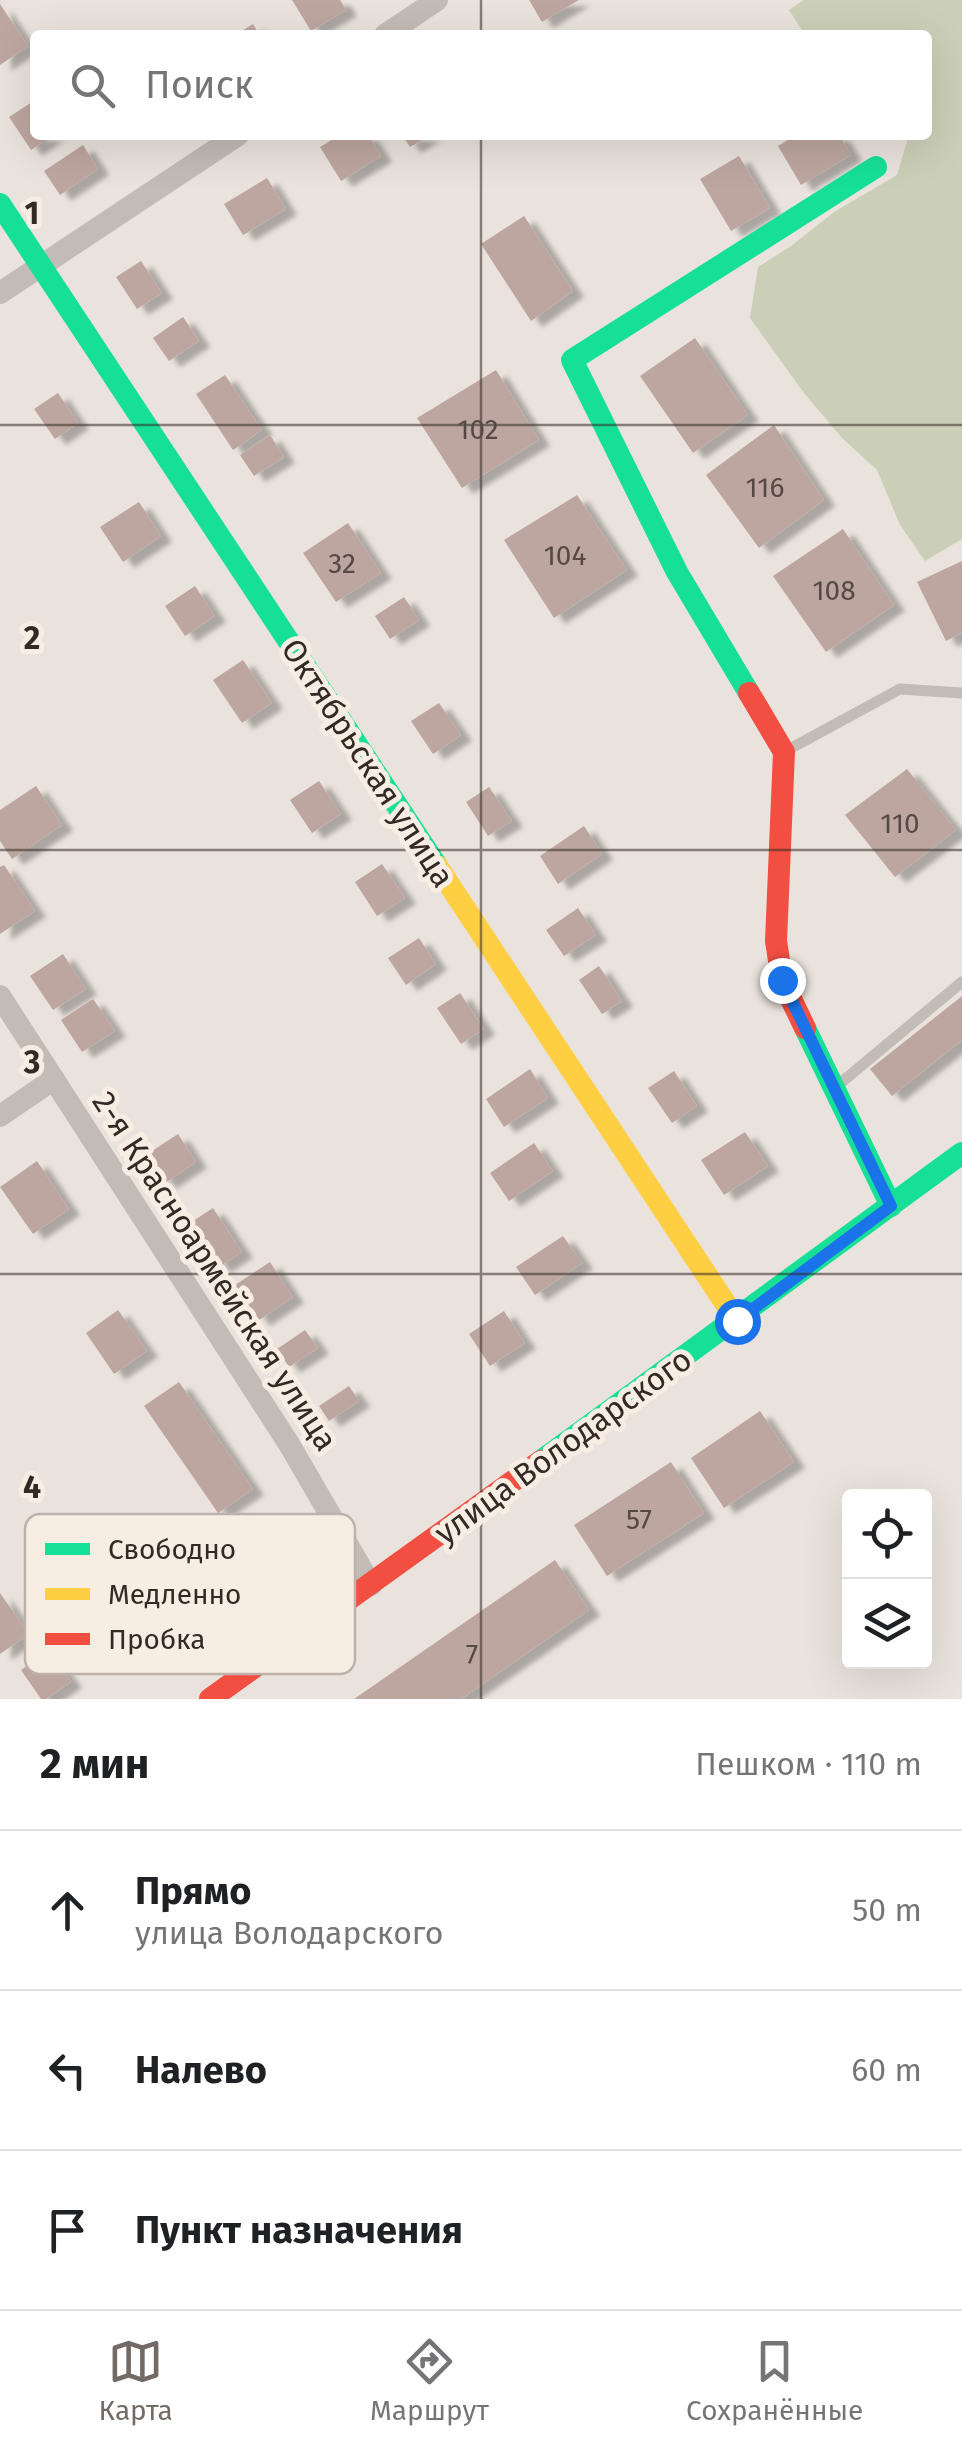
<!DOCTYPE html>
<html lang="ru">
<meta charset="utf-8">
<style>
:root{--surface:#fff;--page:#f6f6f6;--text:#202124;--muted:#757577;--line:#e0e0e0;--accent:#736a65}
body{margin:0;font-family:"Fira Sans",sans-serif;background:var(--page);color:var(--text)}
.controls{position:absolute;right:30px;bottom:30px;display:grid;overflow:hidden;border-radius:10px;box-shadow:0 10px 40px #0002}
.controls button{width:90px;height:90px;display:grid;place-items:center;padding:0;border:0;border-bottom:2px solid var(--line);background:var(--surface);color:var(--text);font:50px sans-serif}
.stop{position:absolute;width:30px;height:30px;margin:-22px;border:8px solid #1a73e8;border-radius:50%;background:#fff}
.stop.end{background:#1a73e8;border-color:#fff;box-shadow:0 2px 10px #0008}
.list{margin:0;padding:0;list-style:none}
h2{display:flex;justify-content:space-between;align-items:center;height:130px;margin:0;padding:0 40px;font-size:42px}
h2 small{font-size:32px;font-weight:400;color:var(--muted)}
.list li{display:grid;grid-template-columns:65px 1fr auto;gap:30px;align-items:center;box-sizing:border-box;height:160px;padding:0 40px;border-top:2px solid var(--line)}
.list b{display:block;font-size:38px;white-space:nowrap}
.list p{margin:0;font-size:32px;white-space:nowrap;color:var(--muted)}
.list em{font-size:32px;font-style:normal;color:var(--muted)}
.icon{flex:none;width:55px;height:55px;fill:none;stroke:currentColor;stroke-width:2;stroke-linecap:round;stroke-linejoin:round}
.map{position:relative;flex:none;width:962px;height:1699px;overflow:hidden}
.search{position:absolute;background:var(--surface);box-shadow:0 10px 40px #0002;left:30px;right:30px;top:30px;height:110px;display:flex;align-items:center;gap:25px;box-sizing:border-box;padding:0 35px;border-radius:10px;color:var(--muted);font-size:38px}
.sheet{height:610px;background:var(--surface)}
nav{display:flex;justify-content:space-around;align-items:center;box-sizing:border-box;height:140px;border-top:2px solid var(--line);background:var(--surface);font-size:28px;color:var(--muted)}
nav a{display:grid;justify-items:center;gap:5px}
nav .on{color:var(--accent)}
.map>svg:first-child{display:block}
.green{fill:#cccfb7}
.building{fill:#bda69f;filter:url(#shadow)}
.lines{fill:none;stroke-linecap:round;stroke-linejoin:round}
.lane{stroke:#c3bbb6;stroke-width:11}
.street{stroke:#c3bbb6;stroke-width:22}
.fast{stroke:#16e098;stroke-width:22}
.slow{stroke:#ffcf43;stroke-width:22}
.jam{stroke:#f24e42;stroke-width:22}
.route{stroke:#1a73e8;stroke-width:12}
.grid{fill:none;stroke:#332925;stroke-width:2.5;stroke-opacity:0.55}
.labels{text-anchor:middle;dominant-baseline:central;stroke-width:10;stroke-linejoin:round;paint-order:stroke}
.number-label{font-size:28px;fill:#564844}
.street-label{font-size:32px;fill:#332925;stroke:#f8ede3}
.key{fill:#f8ede3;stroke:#bdb2aa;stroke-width:2.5}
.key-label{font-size:28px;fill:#332925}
.grid-label{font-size:32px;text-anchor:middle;font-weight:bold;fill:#332925;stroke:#f8ede3;stroke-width:10;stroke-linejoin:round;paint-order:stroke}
</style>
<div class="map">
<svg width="962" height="1699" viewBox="0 0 962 1699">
<defs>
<filter id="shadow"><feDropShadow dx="11" dy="6" stdDeviation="2.5" flood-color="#0004"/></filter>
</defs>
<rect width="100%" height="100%" fill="#eae3dd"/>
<!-- green -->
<path class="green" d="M 804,0 L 962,0 L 962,539 L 925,561 L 900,525 L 877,470 L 842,438 L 804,393 L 750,318 L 758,267 L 791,246 L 834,212 L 897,175 L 909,135 L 927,135 L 927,35 L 805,35 L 789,10 Z"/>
<!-- building -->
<path class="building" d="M 292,0 L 340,0 L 346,10 L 311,31 Z
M 529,0 L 579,0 L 542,22 Z
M 0,4 L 28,46 L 0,65 Z
M 253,24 L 260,35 L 235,35 Z
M 35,100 L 35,135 L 53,135 L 31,150 L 9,117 Z
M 340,135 L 368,135 L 381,156 L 341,181 L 320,147 Z
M 402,135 L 430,135 L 410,147 Z
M 796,135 L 839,135 L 851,155 L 801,185 L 778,146 Z
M 83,145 L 98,169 L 60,195 L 44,171 Z
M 739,156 L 770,208 L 731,231 L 700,179 Z
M 267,178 L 286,209 L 243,235 L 224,204 Z
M 524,216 L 573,291 L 531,321 L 481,244 Z
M 141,261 L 162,293 L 137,309 L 116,277 Z
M 183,317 L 199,341 L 169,361 L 153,338 Z
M 695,338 L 748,415 L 693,453 L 640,376 Z
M 496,370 L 539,440 L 462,488 L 417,418 Z
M 225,375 L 262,430 L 233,450 L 196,394 Z
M 58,393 L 78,423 L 55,439 L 34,409 Z
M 774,425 L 824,500 L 759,548 L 706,475 Z
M 270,435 L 284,457 L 254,476 L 240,455 Z
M 577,495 L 627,570 L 554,618 L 504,540 Z
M 139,502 L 161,536 L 123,562 L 100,527 Z
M 348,523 L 381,573 L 336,602 L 303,553 Z
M 843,529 L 894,605 L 826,652 L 773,576 Z
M 962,561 L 962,633 L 946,641 L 917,582 Z
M 195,586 L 215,616 L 185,636 L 165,606 Z
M 404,597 L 419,620 L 390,639 L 375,616 Z
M 243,660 L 272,703 L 242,723 L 213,680 Z
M 439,703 L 461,735 L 433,754 L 411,721 Z
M 907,769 L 956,830 L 895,877 L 845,815 Z
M 319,781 L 341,814 L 312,833 L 290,800 Z
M 36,786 L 62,825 L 12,859 L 0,841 L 0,810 Z
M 489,787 L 512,821 L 488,836 L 466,802 Z
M 584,826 L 602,854 L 558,884 L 540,856 Z
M 382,864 L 405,898 L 377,916 L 355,882 Z
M 4,865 L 35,911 L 0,934 L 0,867 Z
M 578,908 L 596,935 L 564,956 L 546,930 Z
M 419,938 L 436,964 L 406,985 L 388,958 Z
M 63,954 L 86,989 L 53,1010 L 30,976 Z
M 599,966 L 622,1001 L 602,1014 L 579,980 Z
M 460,993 L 484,1029 L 461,1044 L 437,1008 Z
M 962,996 L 962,1040 L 892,1096 L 870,1069 Z
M 93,999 L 115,1031 L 82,1052 L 61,1020 Z
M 530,1069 L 548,1098 L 504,1127 L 486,1099 Z
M 674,1071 L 697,1106 L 672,1123 L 648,1088 Z
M 745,1132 L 768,1166 L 724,1195 L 701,1160 Z
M 178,1134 L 196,1162 L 165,1183 L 146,1155 Z
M 534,1143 L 553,1171 L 509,1201 L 490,1173 Z
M 37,1161 L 69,1209 L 33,1234 L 0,1187 Z
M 213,1208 L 242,1252 L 219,1267 L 190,1223 Z
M 563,1236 L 582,1263 L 535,1295 L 516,1267 Z
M 270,1262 L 293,1297 L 259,1320 L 235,1285 Z
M 118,1310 L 147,1351 L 114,1374 L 86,1333 Z
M 504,1311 L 525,1343 L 490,1366 L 469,1334 Z
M 305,1330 L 318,1348 L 289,1367 L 277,1349 Z
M 179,1382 L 253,1489 L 218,1513 L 144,1406 Z
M 349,1386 L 359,1401 L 329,1421 L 319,1406 Z
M 760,1411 L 794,1462 L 724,1508 L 691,1458 Z
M 671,1462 L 704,1513 L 607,1576 L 574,1525 Z
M 555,1560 L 589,1610 L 461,1699 L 354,1699 Z
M 0,1593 L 29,1634 L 0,1654 Z
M 49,1651 L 71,1682 L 46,1699 L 41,1699 L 21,1670 Z"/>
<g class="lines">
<!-- lane -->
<path class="lane" d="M 784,752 L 900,689 L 962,693
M 837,1086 L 962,982"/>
<!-- street -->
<path class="street" d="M 385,35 L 437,0
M 0,293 L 238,135
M 0,996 L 289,1444 L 371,1585
M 0,1116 L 54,1079"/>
<!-- fast -->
<path class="fast" d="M 0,204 L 437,866
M 749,693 L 677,572 L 572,360 L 876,167
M 805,1028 L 891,1206
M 541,1461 L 962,1153"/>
<!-- slow -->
<path class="slow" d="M 437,866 L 737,1321"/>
<!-- jam -->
<path class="jam" d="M 749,693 L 784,752 L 776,941 L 782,980 L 805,1028
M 210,1699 L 541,1461"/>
</g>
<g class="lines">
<!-- route -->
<path class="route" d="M 737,1321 L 891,1206 L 782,980"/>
</g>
<!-- grid -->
<path class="grid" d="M 481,0 L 481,35M 481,135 L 481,1699M 0,425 L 962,425M 0,850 L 962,850M 0,1274 L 962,1274"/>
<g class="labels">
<!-- number labels -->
<g class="number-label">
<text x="478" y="429">102</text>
<text x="765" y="487">116</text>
<text x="565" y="555">104</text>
<text x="342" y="563">32</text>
<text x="834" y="590">108</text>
<text x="900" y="823">110</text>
<text x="639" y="1519">57</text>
<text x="472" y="1654">7</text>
</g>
<!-- street labels -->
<g class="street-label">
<text transform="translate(368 763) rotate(57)">Октябрьская улица</text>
<text transform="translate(215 1271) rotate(57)">2-я Красноармейская улица</text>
<text transform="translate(563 1446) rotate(-36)">улица Володарского</text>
</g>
</g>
<!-- legend -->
<rect x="25" y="1514" width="330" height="160" rx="15" class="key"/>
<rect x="45" y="1543" width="45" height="12" fill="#16e098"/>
<rect x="45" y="1588" width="45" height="12" fill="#ffcf43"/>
<rect x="45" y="1633" width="45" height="12" fill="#f24e42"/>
<g class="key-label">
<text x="108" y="1559">Свободно</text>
<text x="108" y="1604">Медленно</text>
<text x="108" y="1649">Пробка</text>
</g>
<g class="grid-label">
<text x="32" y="224">1</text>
<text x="32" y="649">2</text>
<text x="32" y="1073">3</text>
<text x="32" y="1498">4</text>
</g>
</svg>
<div class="controls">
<button><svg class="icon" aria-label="locate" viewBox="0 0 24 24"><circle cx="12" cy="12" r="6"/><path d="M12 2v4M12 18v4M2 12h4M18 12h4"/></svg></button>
<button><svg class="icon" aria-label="layers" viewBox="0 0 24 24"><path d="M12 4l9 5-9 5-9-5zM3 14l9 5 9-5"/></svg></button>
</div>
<div class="stop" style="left:737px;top:1321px"></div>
<div class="stop end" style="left:782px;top:980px"></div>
<div class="search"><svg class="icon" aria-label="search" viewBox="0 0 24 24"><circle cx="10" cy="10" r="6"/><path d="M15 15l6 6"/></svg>Поиск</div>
</div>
<section class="sheet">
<h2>2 мин<small>Пешком · 110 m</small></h2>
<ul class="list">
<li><svg class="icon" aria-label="ahead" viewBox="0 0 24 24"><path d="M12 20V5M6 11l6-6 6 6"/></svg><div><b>Прямо</b><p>улица Володарского</p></div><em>50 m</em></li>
<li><svg class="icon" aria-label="left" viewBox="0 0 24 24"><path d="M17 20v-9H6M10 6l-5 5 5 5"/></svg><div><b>Налево</b></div><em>60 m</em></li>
<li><svg class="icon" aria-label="arrive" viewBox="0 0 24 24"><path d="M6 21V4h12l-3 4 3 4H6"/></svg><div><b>Пункт назначения</b></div></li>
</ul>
</section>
<nav>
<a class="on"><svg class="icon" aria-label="map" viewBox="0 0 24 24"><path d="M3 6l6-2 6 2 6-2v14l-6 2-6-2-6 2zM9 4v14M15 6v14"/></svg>Карта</a>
<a><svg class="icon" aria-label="directions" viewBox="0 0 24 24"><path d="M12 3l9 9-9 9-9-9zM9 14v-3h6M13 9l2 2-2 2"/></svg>Маршрут</a>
<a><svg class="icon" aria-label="saved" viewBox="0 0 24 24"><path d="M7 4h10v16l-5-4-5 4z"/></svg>Сохранённые</a>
</nav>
